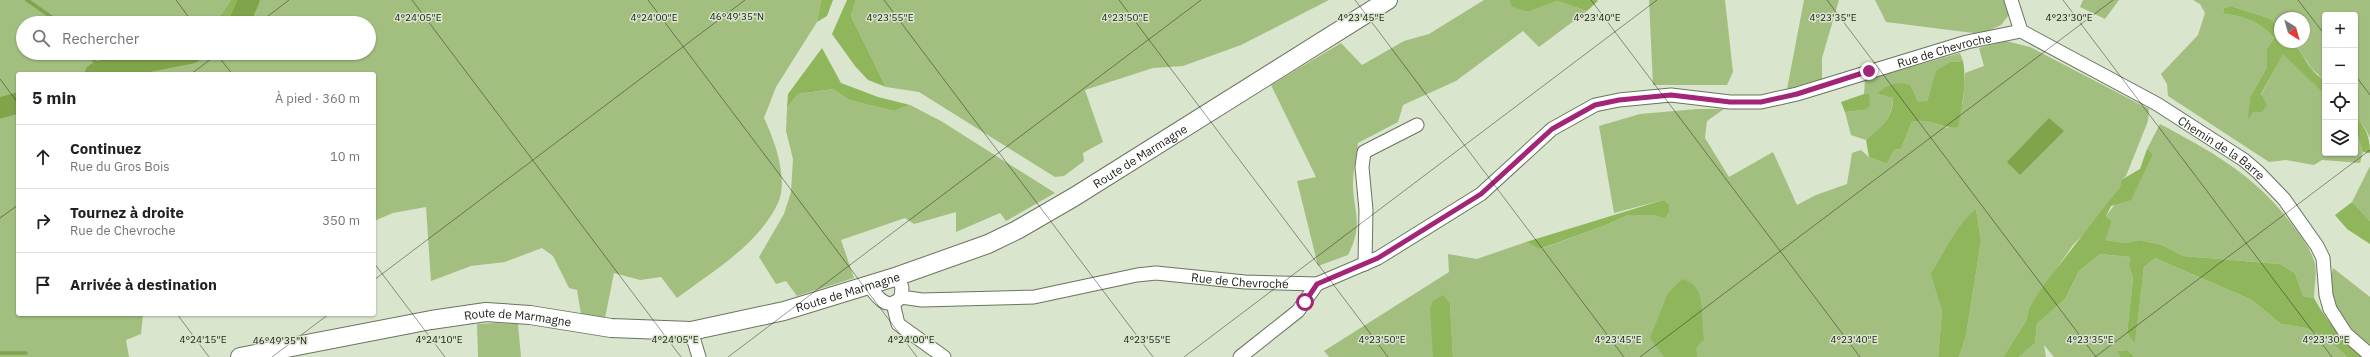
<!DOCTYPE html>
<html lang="fr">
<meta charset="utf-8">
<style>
:root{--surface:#fff;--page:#f2f2f2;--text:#202124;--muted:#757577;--line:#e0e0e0}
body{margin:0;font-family:"IBM Plex Sans",sans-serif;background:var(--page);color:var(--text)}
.controls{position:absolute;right:12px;top:12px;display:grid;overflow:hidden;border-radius:4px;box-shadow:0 1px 3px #0004}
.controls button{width:36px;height:36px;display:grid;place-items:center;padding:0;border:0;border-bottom:1px solid var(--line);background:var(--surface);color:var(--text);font:20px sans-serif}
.compass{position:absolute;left:2274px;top:12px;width:36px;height:36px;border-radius:50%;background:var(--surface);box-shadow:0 1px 3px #0004;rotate:143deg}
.stop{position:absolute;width:12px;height:12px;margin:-9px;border:3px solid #a32578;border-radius:50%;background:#fff}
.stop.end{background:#a32578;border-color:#fff;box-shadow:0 1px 4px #0008}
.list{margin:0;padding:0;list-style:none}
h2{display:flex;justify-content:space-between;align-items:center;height:52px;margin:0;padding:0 16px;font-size:17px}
h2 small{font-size:13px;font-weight:400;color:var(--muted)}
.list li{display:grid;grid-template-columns:26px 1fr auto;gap:12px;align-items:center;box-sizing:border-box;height:64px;padding:0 16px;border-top:1px solid var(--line)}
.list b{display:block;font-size:15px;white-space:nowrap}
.list p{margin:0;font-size:13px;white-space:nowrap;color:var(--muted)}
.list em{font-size:13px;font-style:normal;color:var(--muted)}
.icon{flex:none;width:22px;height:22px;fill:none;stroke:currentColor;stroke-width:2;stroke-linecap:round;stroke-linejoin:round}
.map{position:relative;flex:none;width:2370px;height:357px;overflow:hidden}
.search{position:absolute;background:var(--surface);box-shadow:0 1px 3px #0004;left:16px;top:16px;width:360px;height:44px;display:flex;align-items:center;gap:10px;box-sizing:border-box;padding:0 14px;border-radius:22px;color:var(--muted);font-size:15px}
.panel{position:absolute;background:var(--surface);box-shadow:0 1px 3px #0004;left:16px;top:72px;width:360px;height:244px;border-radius:4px}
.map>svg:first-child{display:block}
.green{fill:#a2bf7f}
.forest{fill:#90b65b}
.water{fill:#7fa449}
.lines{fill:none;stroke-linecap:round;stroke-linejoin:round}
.stream{stroke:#7fa449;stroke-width:3.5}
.river{stroke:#7fa449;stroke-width:21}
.minor-casing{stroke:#6a745e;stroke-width:15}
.secondary-casing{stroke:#6a745e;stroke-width:20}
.minor{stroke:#fff;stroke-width:13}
.secondary{stroke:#fff;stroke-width:18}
.route{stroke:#a32578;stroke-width:5}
.ticks{fill:none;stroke:#1b2017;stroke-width:1;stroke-opacity:0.45}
.labels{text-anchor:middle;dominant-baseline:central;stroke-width:3;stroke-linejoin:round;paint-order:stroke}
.street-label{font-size:12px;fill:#1b2017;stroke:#dae5cd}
.ticks-label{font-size:10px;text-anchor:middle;fill:#1b2017;stroke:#dae5cd;stroke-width:3;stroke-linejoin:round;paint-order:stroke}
</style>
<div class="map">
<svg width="2370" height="357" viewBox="0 0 2370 357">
<rect width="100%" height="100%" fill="#dae5cd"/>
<!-- green -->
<path class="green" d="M 0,0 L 231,0 L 215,23 L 23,23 L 23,53 L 146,53 L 126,56 L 81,74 L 18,74 L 18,97 L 0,101 Z
M 259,0 L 821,0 L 817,22 L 776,87 L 764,118 C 774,139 789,179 778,203 C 758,245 713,271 677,298 L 661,277 L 640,280 L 614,273 L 605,318 L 581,314 L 577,290 L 569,288 L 553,256 L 542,248 L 505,262 L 471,266 L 431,281 L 426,207 L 393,213 L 374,221 L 374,74 L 116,74 L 155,68 L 217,53 L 369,53 L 369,23 L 245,23 Z
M 856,0 L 1329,0 L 1241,45 L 1183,66 L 1153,68 L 1085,90 L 1103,142 L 1083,153 L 1084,161 L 1064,176 L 1055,177 L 919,92 L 886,87 L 851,16 Z
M 1484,0 L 1509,0 L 1513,7 L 1528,12 L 1557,1 L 1587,11 L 1539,47 L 1523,31 L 1456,81 L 1403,105 L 1398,122 L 1358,143 C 1356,155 1354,168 1353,180 C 1352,211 1365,222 1348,255 L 1318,266 L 1297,181 L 1316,177 L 1271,85 L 1341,43 L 1362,65 L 1404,41 L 1429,34 Z
M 1649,0 L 1725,0 L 1733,72 L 1727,85 L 1653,85 Z
M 1804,0 L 1839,0 L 1822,58 L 1822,79 L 1787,89 Z
M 1875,0 L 2004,0 L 2009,15 L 2001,25 L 1981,34 L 1886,22 Z
M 2083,0 L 2119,0 L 2105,19 L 2080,7 Z
M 2193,0 L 2370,0 L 2370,138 L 2365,128 L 2355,116 L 2355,15 L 2325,15 L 2325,81 L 2312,69 L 2299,49 L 2291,42 L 2304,42 L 2304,18 L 2280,18 L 2280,30 L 2271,19 L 2231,6 L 2224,8 L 2223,14 C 2242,15 2262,23 2274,38 L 2267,49 L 2267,67 L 2250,97 L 2249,118 L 2283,53 L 2325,95 L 2325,153 L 2355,153 L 2355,127 L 2363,152 L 2360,163 L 2322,160 L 2314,165 L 2286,160 L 2269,162 L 2168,96 L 2167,84 L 2161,74 L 2198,35 L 2205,13 L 2200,4 Z
M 2006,41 L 2030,47 L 2149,109 L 2148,121 L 2126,176 L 2121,180 L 2120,187 L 2090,228 L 2073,245 L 2029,308 L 2026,321 L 2003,357 L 1959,357 L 1966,336 L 1981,241 L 1976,209 L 1932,274 L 1942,311 L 1938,357 L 1453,357 L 1450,304 L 1433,347 L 1433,357 L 1329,357 L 1324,351 L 1449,272 L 1448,254 L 1477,259 L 1526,242 L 1541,249 L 1606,225 L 1628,215 L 1653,215 L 1665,217 L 1663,200 L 1614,213 L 1599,126 L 1640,114 L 1697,109 L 1724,109 L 1707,121 L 1705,138 L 1729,177 L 1773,152 L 1797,205 L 1816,195 L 1847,184 L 1852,153 L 1861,150 L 1869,157 L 1887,164 L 1894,150 L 1901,149 L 1912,122 L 1924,119 L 1948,128 L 1963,102 L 1965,73 L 1984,66 L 1979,48 Z
M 1960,53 L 1963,61 L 1950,62 L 1936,72 L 1927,101 L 1918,103 L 1911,86 L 1877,94 L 1893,98 C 1892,119 1882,127 1866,140 L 1851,135 L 1845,112 L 1864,110 L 1869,94 L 1864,94 L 1865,80 Z
M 833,89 L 849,100 L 894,111 L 910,105 L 941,121 L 1055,193 L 1006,221 L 1000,213 L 956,232 L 956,212 L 914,224 L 905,218 L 841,240 L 854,278 L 797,296 L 786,281 L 776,284 L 759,257 L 784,214 L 791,192 L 793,159 L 786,131 L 787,108 L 798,94 Z
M 18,110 L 18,314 L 143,314 L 141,334 L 126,340 L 129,357 L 0,357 L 0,114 Z
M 2160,124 C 2215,153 2257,177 2294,227 C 2302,238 2312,251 2315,264 C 2317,274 2314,288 2314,298 L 2303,296 L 2295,273 L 2280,264 L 2183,256 L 2162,245 L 2139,240 L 2126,243 L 2104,240 L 2112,221 L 2106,216 L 2153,154 L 2147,149 Z
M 2370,166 L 2370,221 L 2352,202 Z
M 2100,254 L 2130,257 L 2129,265 L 2133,279 L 2127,333 L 2135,342 L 2144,267 L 2155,258 L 2252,300 L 2281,324 L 2306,328 L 2329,340 L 2347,357 L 2135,357 L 2127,350 L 2117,351 L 2120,357 L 2054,357 L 2044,345 L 2046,357 L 2019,357 L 2035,343 L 2037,324 L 2065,299 L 2079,271 Z
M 2333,268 L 2370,297 L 2370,345 C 2345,326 2324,301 2333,268 Z
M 494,323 L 518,324 L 521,357 L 478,357 L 477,324 Z"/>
<!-- forest -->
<path class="forest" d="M 231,0 L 259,0 L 245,23 L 215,23 Z
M 821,0 L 833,0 L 827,16 L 817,22 Z
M 847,0 L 856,0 L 851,16 L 886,87 L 868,80 L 855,66 L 832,34 Z
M 1509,0 L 1597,0 L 1598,1 L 1587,11 L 1557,1 L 1528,12 L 1512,7 Z
M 2231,6 L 2271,19 L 2280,30 L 2280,42 C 2301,42 2300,54 2311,68 C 2314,73 2320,77 2325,81 L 2325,95 L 2283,54 L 2261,94 L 2267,105 L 2262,112 L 2253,112 L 2248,120 L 2250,97 L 2267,67 L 2267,49 L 2274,38 C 2262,23 2242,15 2223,14 L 2224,8 Z
M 822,48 L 841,83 L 878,97 L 910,105 L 894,111 L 849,100 L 833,89 L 798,94 L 787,108 L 788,94 Z
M 1963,61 C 1967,83 1962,105 1958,127 C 1939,129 1932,117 1912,122 L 1901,149 L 1894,150 L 1887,164 L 1869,157 L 1866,140 C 1881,127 1893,119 1893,98 L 1877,94 C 1888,84 1897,80 1911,86 L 1918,102 L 1927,101 L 1936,71 L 1950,62 Z
M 1864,94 L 1869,94 L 1870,106 L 1864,110 L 1845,112 L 1841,102 Z
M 2355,116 C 2366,128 2370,136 2370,153 L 2363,152 L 2355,127 Z
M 2147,149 L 2153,154 L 2131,200 L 2111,206 L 2106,216 L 2112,221 L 2105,240 L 2126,243 L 2139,240 L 2162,245 L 2183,256 L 2280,264 L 2295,273 L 2303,296 L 2314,298 C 2327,322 2343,340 2364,357 L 2347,357 L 2329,340 L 2306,328 L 2281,324 L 2252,300 L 2155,258 L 2144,267 L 2135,343 L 2127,333 L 2133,279 L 2129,265 L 2130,257 L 2100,254 L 2079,271 L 2065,299 L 2037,324 L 2035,343 L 2019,357 L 2003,357 L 2026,321 L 2029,308 L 2043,286 L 2120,187 L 2121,180 L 2140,169 Z
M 1663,200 L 1669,205 L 1669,212 L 1665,218 L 1653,215 L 1628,215 L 1606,225 L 1540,249 L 1526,242 Z
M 2352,202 L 2370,221 L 2370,244 L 2347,229 L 2335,215 Z
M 1976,209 L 1981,241 L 1966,336 L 1959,357 L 1938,357 L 1942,311 L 1931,274 C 1944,253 1957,224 1976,209 Z
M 1682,279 C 1708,285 1700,316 1704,339 L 1696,348 L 1697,357 L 1664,357 L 1650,338 L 1668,293 Z
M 1443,295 L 1450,304 L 1453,357 L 1433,357 L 1430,309 L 1433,301 Z
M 2127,350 L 2135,357 L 2120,357 L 2117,351 Z"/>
<!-- water -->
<path class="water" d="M 2049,118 L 2064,131 L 2020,175 L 2007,162 Z"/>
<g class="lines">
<!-- stream -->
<path class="stream" d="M 27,0 L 60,23
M 89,53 L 101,71
M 0,353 L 26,353"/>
<!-- river -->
<path class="river" d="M 239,23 L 249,0
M 95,74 L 101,71 L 192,53
M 0,108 L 18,103"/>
<!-- minor casing -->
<g class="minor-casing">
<g id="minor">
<path id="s1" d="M 2011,0 L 2021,31 L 2157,104 L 2244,160 L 2258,172 L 2284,199 L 2317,246 L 2323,258 L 2326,295 L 2330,309 L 2346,334 L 2370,355"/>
<path d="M 1365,264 L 1366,210 L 1362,167 L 1364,152 L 1417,125"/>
<path d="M 869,285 C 876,296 888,313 901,297 L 902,288 L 898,276"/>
<path id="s2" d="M 901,297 L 922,300 L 1034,297 L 1137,275 L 1156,273 L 1245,282 L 1317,284 L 1378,258 L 1481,194 L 1552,129 L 1595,105 L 1619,100 L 1671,95 L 1730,102 L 1761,102 L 1797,94 L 1967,42 L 2021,31"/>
<path d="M 893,303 L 898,324 L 944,357"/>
<path d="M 691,331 L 699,357"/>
<path d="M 1240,357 L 1298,311 L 1317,284"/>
</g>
</g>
<!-- secondary casing -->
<g class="secondary-casing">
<g id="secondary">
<path id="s3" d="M 240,357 L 431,320 L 486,312 L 530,315 L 611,328 L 691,331 L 784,311 L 898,276 L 988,244 L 1017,230 L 1074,197 L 1388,0"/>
</g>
</g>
<!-- minor -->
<use href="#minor" class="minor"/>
<!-- secondary -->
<use href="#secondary" class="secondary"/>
</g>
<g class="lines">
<!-- route -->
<path class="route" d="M 1305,302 L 1317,284 L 1378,258 L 1481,194 L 1552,129 L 1595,105 L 1619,100 L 1671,95 L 1730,102 L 1761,102 L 1797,94 L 1869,71"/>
</g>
<!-- ticks -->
<path class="ticks" d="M 176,0 L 193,23M 412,0 L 681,357M 648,0 L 917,357M 884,0 L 1153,357M 1119,0 L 1388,357M 1355,0 L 1624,357M 1591,0 L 1860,357M 1827,0 L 2096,357M 2063,0 L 2332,357M 2298,0 L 2325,35M 259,23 L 289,0M 216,53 L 232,74M 191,74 L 219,53M 2355,75 L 2370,95M 0,79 L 18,103M 0,218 L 18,205M 374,263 L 445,357M 374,280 L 745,0M 177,314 L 209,357M 272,357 L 329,314M 728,357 L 1201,0M 1184,357 L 1657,0M 1640,357 L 2113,0M 2095,357 L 2370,150"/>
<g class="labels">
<!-- street labels -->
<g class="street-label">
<text stroke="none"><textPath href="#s2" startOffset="1110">Rue de Chevroche</textPath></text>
<text stroke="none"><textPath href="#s1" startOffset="265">Chemin de la Barre</textPath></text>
<text stroke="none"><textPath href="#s3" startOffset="942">Route de Marmagne</textPath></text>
<text stroke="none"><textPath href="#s2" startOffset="342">Rue de Chevroche</textPath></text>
<text stroke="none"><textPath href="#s3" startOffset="618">Route de Marmagne</textPath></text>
<text stroke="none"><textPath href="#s3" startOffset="282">Route de Marmagne</textPath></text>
</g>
</g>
<g class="ticks-label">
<text x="737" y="20">46°49'35"N</text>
<text x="418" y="21">4°24'05"E</text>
<text x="654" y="21">4°24'00"E</text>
<text x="1361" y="21">4°23'45"E</text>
<text x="1597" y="21">4°23'40"E</text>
<text x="1833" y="21">4°23'35"E</text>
<text x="890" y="21">4°23'55"E</text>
<text x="1125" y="21">4°23'50"E</text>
<text x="2069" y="21">4°23'30"E</text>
<text x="203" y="343">4°24'15"E</text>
<text x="439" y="343">4°24'10"E</text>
<text x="675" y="343">4°24'05"E</text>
<text x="911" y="343">4°24'00"E</text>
<text x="1147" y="343">4°23'55"E</text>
<text x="1382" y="343">4°23'50"E</text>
<text x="1618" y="343">4°23'45"E</text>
<text x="1854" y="343">4°23'40"E</text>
<text x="2090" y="343">4°23'35"E</text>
<text x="2326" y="343">4°23'30"E</text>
<text x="280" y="344">46°49'35"N</text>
</g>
</svg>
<div class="controls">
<button>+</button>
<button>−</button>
<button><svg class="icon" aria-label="locate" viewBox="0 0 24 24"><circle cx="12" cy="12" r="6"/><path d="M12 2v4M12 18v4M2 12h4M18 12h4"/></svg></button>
<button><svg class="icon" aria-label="layers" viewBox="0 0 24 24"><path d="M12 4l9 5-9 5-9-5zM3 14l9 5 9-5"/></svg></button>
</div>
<svg class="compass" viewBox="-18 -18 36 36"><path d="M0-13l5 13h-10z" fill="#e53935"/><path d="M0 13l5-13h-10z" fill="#757577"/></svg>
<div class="stop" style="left:1305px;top:302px"></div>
<div class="stop end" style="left:1869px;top:71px"></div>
<div class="search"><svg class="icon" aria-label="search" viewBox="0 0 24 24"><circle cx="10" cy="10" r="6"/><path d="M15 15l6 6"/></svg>Rechercher</div>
<section class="panel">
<h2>5 min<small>À pied · 360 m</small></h2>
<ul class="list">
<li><svg class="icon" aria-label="ahead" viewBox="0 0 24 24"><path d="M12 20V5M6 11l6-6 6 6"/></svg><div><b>Continuez</b><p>Rue du Gros Bois</p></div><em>10 m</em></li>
<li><svg class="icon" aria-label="right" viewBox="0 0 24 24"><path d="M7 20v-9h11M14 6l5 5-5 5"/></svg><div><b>Tournez à droite</b><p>Rue de Chevroche</p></div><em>350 m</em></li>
<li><svg class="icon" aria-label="arrive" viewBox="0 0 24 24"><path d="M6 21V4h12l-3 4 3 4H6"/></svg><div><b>Arrivée à destination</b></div></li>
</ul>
</section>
</div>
